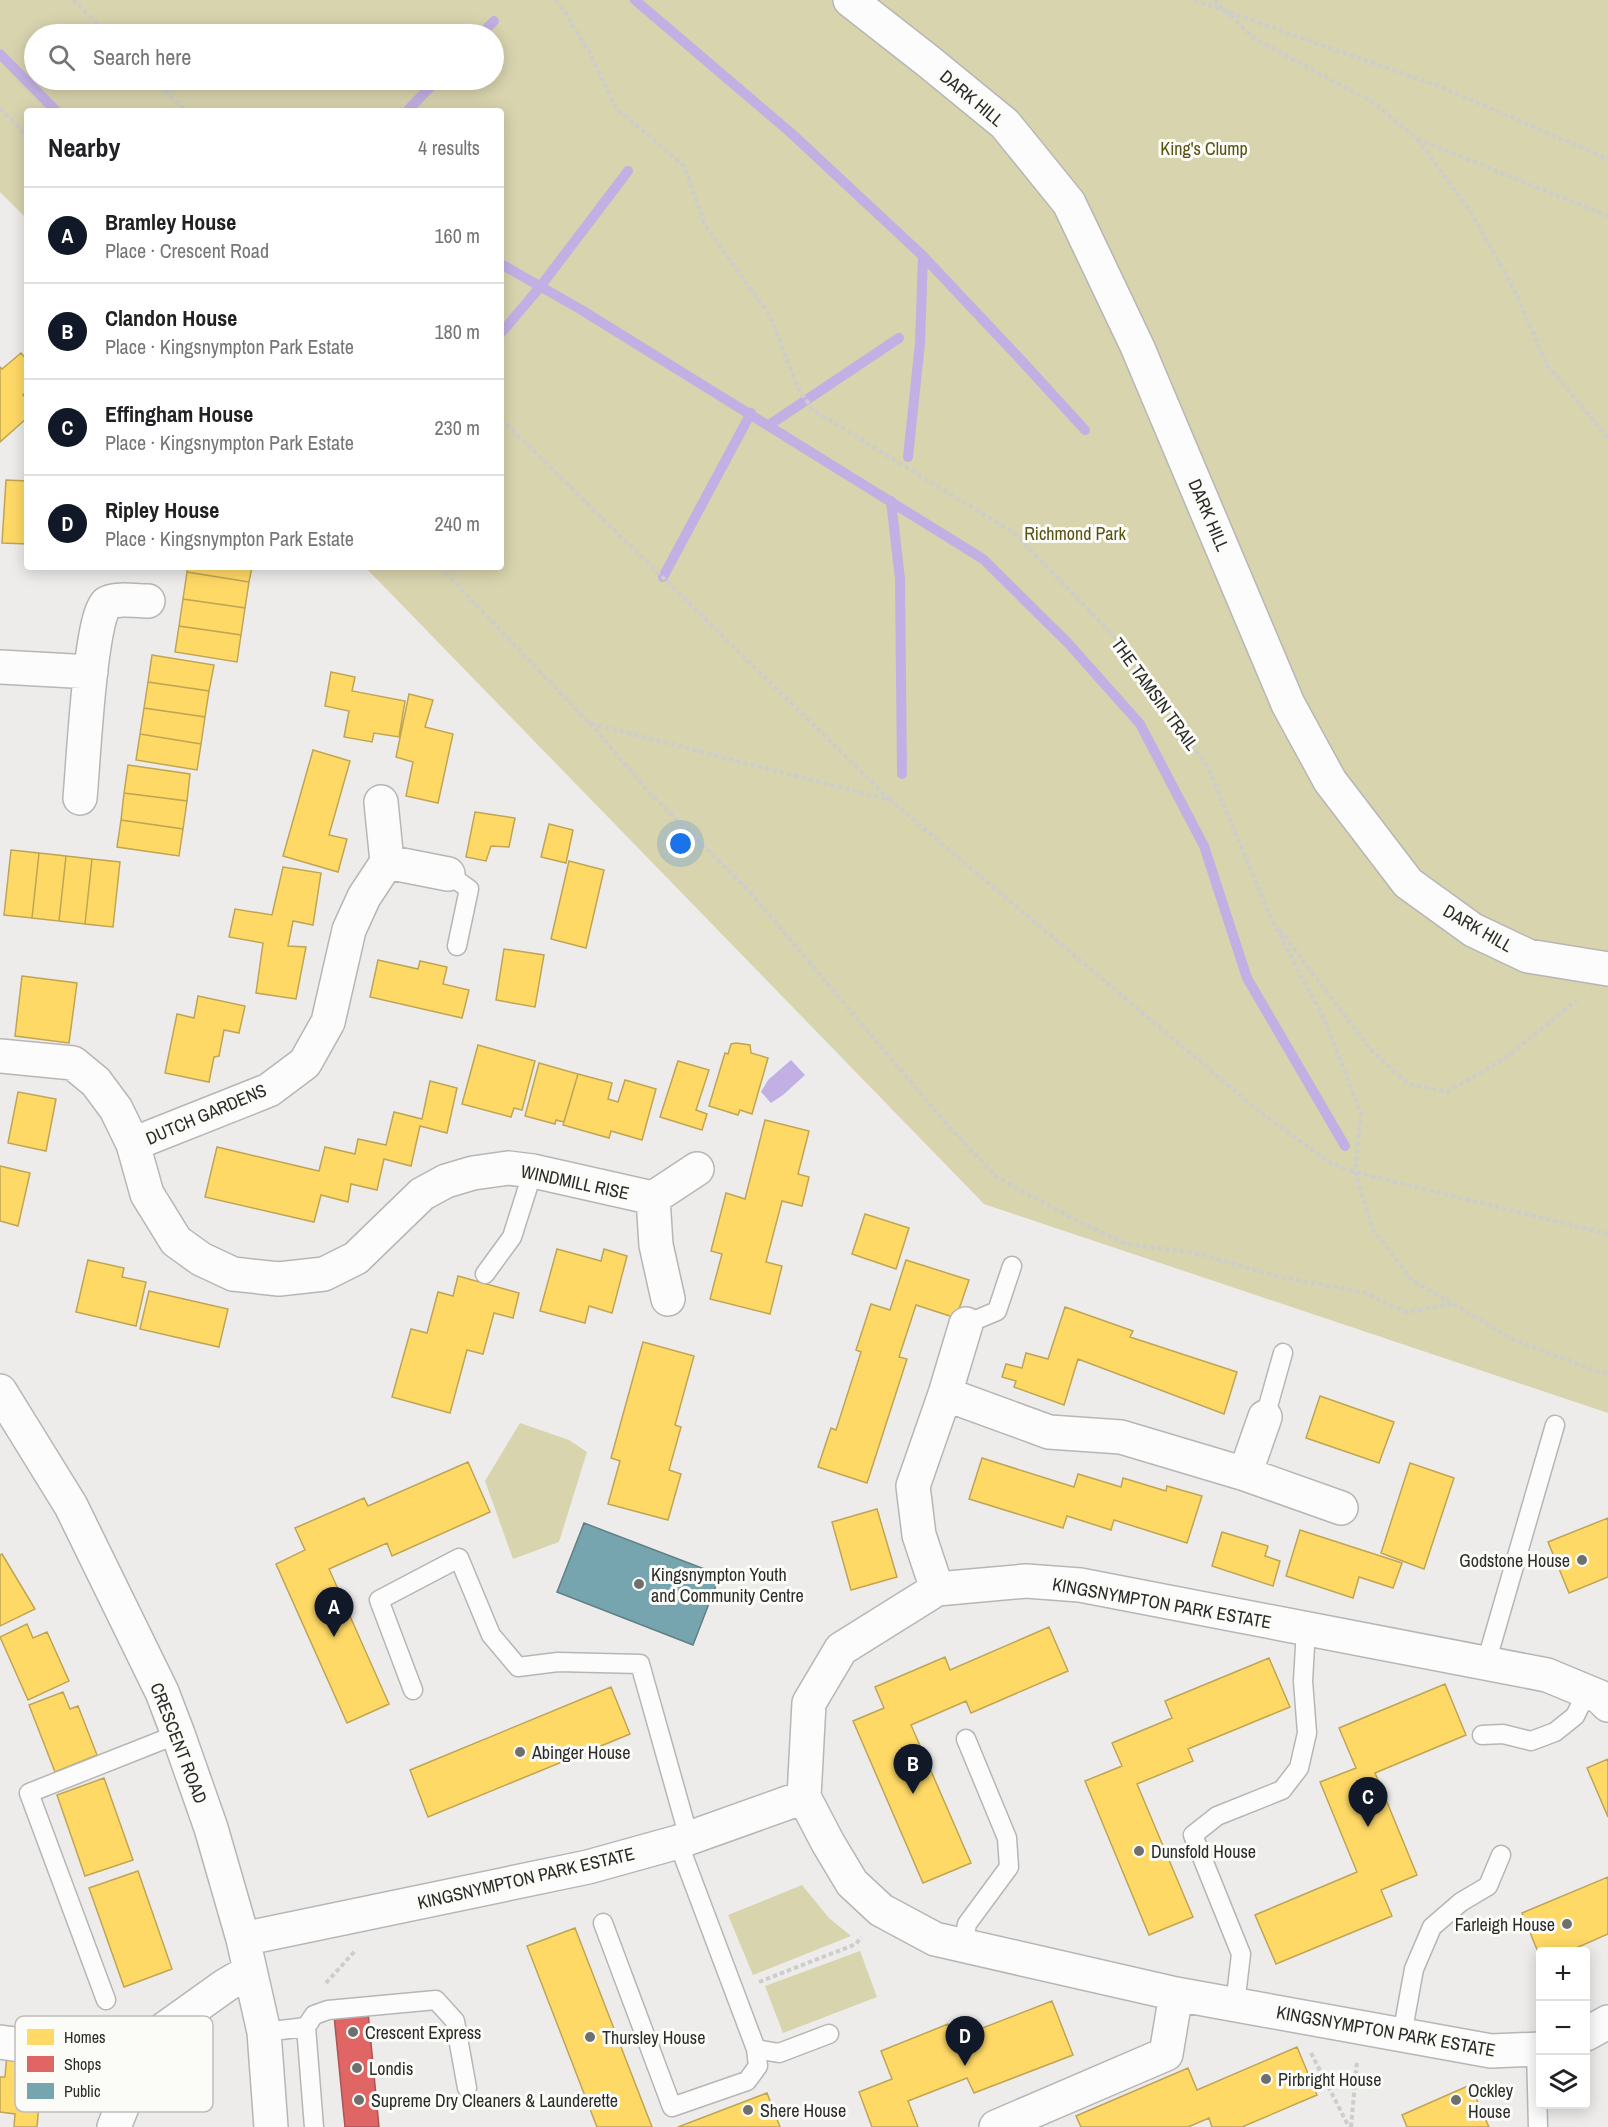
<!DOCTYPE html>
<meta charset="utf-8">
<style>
:root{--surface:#fff;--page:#f6f6f6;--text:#202124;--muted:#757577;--line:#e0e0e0;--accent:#111827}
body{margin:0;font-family:"Archivo Narrow",sans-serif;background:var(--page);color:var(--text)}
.controls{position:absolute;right:18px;bottom:18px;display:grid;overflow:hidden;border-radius:6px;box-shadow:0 3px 15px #0003}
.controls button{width:54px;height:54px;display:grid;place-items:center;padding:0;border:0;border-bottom:2px solid var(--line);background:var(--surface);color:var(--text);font:30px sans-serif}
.you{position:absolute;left:681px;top:844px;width:21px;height:21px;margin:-15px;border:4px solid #fff;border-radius:50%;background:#1a73e8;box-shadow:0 0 0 9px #1a73e833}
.badge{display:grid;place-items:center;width:39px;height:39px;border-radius:50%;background:var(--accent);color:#fff;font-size:20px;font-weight:700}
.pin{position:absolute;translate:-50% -50px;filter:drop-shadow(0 2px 3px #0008)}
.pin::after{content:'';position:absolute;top:32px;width:21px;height:18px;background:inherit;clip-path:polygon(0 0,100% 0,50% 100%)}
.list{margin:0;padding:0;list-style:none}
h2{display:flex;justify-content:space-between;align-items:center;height:78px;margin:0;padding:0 24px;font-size:26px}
h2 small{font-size:20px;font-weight:400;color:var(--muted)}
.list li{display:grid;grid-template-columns:39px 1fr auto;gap:18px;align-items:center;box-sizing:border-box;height:96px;padding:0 24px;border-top:2px solid var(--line)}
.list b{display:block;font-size:22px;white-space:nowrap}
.list p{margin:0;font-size:20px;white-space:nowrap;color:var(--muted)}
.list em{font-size:20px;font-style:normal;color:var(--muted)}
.icon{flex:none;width:33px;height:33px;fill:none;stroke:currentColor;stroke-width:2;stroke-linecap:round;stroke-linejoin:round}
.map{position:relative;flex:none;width:1608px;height:2127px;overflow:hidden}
.search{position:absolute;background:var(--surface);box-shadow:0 3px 15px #0003;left:24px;top:24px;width:480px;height:66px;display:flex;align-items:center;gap:15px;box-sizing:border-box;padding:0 21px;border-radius:33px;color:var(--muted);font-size:22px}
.panel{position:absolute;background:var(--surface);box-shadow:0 3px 15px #0003;left:24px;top:108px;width:480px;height:462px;border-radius:6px}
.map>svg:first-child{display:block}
.green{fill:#d8d4ae;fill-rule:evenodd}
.water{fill:#c2b0e4}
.homes{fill:#ffd966;stroke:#bfa554;stroke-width:1.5}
.shops{fill:#e06666;stroke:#aa5454;stroke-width:1.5}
.public{fill:#76a5af;stroke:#608087;stroke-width:1.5}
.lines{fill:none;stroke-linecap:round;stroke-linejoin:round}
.stream{stroke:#c2b0e4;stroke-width:10}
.service-casing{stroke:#b7b6b5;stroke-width:21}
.minor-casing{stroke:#b7b6b5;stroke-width:36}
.path{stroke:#cdcdcc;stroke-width:4;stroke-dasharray:4.5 3;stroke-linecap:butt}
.service{stroke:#fcfcfc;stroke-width:18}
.minor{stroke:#fcfcfc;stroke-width:33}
.poi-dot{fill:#6f6f6e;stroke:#fbfbf7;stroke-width:2}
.labels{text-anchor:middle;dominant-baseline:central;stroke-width:6;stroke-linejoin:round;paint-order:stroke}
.street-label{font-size:18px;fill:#2b2b2a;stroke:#fbfbf7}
.park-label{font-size:18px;fill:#585211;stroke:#fbfbf7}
.poi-label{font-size:18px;fill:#2b2b2a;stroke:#fbfbf7;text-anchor:start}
.key{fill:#fbfbf7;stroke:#bdbdba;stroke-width:1.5}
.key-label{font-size:16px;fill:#2b2b2a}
</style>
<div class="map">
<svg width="1608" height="2127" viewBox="0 0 1608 2127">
<rect width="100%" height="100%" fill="#edeceb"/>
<!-- green -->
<path class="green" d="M 0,0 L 1608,0 L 1608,1413 L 984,1204 L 365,567 L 501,567 L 501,111 L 27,111 L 27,219 L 0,192 ZM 34,34 L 494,34 L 494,80 L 34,80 Z
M 520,1423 L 569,1440 L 587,1452 L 559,1542 L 513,1559 L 485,1481 Z
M 802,1885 L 829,1918 L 851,1936 L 753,1975 L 728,1915 Z
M 860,1951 L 877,1997 L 783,2033 L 765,1986 Z"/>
<!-- water -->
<path class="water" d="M 791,1060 L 805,1075 L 783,1095 L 771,1103 L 761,1092 L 768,1080 Z"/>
<!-- homes -->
<path class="homes" d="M 21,353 L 27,360 L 27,391 L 23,395 L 27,399 L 27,418 L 0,442 L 0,367 L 2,369 Z
M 6,480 L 27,481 L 27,544 L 2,543 Z
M 187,567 L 252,567 L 249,582 L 187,572 Z
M 187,572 L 249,582 L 245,608 L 183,599 Z
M 183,599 L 245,608 L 241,635 L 179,626 Z
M 179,626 L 241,635 L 237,662 L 175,652 Z
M 152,655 L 214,665 L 209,691 L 148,682 Z
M 331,672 L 355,677 L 352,691 L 405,701 L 399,737 L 374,733 L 372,742 L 344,737 L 349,711 L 325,706 Z
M 148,682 L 209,691 L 205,717 L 144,708 Z
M 409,694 L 433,700 L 425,727 L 453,734 L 438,803 L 406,796 L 413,762 L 396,757 Z
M 144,708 L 205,717 L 201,744 L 140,734 Z
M 140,734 L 201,744 L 197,770 L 136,760 Z
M 313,750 L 350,761 L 329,835 L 347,839 L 338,872 L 283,856 Z
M 128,765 L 190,774 L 187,801 L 124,793 Z
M 124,793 L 187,801 L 183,829 L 121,820 Z
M 475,812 L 515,818 L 509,847 L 491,846 L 486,861 L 466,857 Z
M 121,820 L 183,829 L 179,856 L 117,847 Z
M 549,824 L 573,830 L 566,863 L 541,857 Z
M 11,850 L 39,853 L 32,918 L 4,915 Z
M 39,853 L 66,856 L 59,921 L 32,918 Z
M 66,856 L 92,859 L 85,924 L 59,921 Z
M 92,859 L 120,862 L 113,927 L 85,924 Z
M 569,861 L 604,870 L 586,948 L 551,939 Z
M 283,867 L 321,873 L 313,925 L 293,921 L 288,946 L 306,947 L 296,999 L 256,993 L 263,943 L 229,937 L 235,909 L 272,915 Z
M 504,949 L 544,955 L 535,1007 L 496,1000 Z
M 378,960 L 418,969 L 420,961 L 447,967 L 443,984 L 469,990 L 462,1018 L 370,997 Z
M 22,976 L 77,983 L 69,1043 L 15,1036 Z
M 198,996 L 245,1006 L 239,1033 L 224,1030 L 219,1056 L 214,1057 L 209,1082 L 165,1073 L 177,1014 L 194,1018 Z
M 736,1043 L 750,1045 L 751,1053 L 768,1058 L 752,1114 L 740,1110 L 738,1115 L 709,1106 L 725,1053 L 728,1054 L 731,1044 Z
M 478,1045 L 535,1061 L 522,1110 L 514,1108 L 511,1117 L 462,1104 Z
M 678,1061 L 709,1070 L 696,1110 L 707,1114 L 702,1130 L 660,1117 Z
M 539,1063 L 578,1074 L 564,1122 L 556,1120 L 555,1124 L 525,1116 Z
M 578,1074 L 612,1083 L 608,1099 L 618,1102 L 625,1080 L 656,1089 L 642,1140 L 611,1131 L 609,1138 L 563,1125 Z
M 430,1081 L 457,1088 L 447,1133 L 420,1126 L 411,1166 L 384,1159 L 377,1190 L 351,1184 L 348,1202 L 321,1195 L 314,1222 L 205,1197 L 217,1147 L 319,1171 L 325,1147 L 355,1154 L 358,1139 L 386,1145 L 394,1112 L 422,1119 Z
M 18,1092 L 56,1099 L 46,1151 L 8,1143 Z
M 765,1120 L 809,1131 L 798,1174 L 809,1177 L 802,1206 L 782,1201 L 766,1262 L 782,1266 L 770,1314 L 710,1299 L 722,1254 L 711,1251 L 726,1193 L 745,1199 Z
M 0,1166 L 30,1173 L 18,1226 L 0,1221 Z
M 865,1214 L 909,1228 L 896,1269 L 852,1254 Z
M 557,1249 L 601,1261 L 604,1249 L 627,1256 L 612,1313 L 589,1306 L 585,1323 L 540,1311 Z
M 88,1260 L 124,1268 L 122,1277 L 146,1282 L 136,1326 L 76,1312 Z
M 906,1260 L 969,1280 L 956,1318 L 916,1305 L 899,1357 L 907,1359 L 867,1483 L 818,1467 L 831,1428 L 836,1430 L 861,1352 L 856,1350 L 871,1304 L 890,1310 Z
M 458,1276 L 519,1293 L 513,1318 L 494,1313 L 483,1354 L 467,1350 L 450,1413 L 392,1397 L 411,1329 L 427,1333 L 438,1292 L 453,1296 Z
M 149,1291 L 228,1309 L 219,1347 L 140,1329 Z
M 1065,1307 L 1133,1331 L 1130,1337 L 1237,1372 L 1224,1414 L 1078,1359 L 1064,1405 L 1014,1387 L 1016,1381 L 1002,1377 L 1006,1364 L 1022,1368 L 1026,1353 L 1048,1359 Z
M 643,1342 L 694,1356 L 675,1425 L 681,1427 L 669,1470 L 681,1474 L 668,1520 L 608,1504 L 620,1461 L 611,1458 Z
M 1320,1396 L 1394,1422 L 1379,1463 L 1306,1438 Z
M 982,1458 L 1074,1487 L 1078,1474 L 1121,1487 L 1123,1478 L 1166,1491 L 1167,1486 L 1202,1496 L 1187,1543 L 1114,1520 L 1111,1530 L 1067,1516 L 1063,1528 L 969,1499 Z
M 468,1462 L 490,1512 L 392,1556 L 387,1543 L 329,1569 L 389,1704 L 347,1723 L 276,1564 L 305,1550 L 295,1528 L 364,1498 L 368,1506 Z
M 1410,1463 L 1454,1478 L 1424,1569 L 1381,1553 Z
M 877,1509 L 897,1577 L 851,1590 L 832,1522 Z
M 1608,1518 L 1608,1577 L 1569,1593 L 1548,1542 Z
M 1300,1530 L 1402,1563 L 1393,1588 L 1359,1577 L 1353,1598 L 1286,1576 Z
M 1222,1532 L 1268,1546 L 1265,1556 L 1280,1561 L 1273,1586 L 1212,1566 Z
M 2,1554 L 35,1609 L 0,1626 L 0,1555 Z
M 27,1624 L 33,1638 L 47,1632 L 69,1681 L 28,1700 L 0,1637 Z
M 1049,1627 L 1068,1671 L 971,1713 L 966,1701 L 911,1725 L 971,1863 L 923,1883 L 853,1721 L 884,1708 L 875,1687 L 945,1657 L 950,1670 Z
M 1269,1658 L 1290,1707 L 1188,1749 L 1193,1761 L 1137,1784 L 1193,1917 L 1149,1935 L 1085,1781 L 1122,1766 L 1112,1743 L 1172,1718 L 1165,1701 Z
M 1445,1684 L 1466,1735 L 1375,1773 L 1417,1875 L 1381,1890 L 1392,1916 L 1276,1964 L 1255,1915 L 1357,1872 L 1320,1782 L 1356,1768 L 1339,1728 Z
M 611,1687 L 630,1734 L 428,1817 L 410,1770 Z
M 63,1692 L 70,1709 L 78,1706 L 97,1755 L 55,1772 L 29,1705 Z
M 1608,1759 L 1608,1817 L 1587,1768 Z
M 104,1778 L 133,1860 L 85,1876 L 57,1795 Z
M 138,1871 L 172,1969 L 124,1987 L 89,1888 Z
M 1608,1877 L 1608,1934 L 1567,1952 L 1540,1952 L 1540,1957 L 1522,1913 Z
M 575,1928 L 652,2127 L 597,2127 L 527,1946 Z
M 1052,2001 L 1073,2055 L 974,2093 L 967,2078 L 908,2101 L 918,2127 L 872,2127 L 859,2092 L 892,2079 L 881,2051 L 948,2024 L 954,2039 Z
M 1297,2047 L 1317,2095 L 1242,2127 L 1212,2127 L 1209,2118 L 1188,2127 L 1081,2127 L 1076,2116 L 1188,2068 L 1197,2090 Z
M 7,2054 L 43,2057 L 37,2127 L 14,2127 L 15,2114 L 0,2112 L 0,2077 L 5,2077 Z
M 1470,2085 L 1489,2127 L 1407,2127 L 1402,2115 Z
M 767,2093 L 780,2127 L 678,2127 Z"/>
<!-- shops -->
<path class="shops" d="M 368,2012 L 379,2127 L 345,2127 L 334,2015 Z"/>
<!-- public -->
<path class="public" d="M 584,1523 L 720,1575 L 693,1645 L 557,1592 Z"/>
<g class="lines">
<!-- stream -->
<path class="stream" d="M 635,0 L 791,133 L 923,256 L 1021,360 L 1085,430
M 481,34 L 494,21
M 0,54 L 56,111
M 407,111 L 437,80
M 501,264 L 580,309 L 983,559 L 1068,643 L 1140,724 L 1204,846 L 1247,978 L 1345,1146
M 501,333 L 540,287 L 628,171
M 769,425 L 899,338
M 908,457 L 920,343 L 923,256
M 891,501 L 900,579 L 902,774
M 663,577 L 751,413"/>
<!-- service casing -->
<g class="service-casing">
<path id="service" d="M 448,874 L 469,889 L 457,946
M 485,1274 L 512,1237 L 533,1171
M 966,1324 L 997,1311 L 1012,1266
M 1265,1417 L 1283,1353
M 1486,1663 L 1555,1425
M 413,1690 L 379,1600 L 459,1558 L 491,1635 L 518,1667 L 558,1662 L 640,1664 L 689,1838
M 1482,1735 L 1503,1734 L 1531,1741 L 1555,1732 L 1575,1716 L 1587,1692
M 603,1923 L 672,2107 L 747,2081 L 758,2066 L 756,2049 L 678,1842
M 963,1945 L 967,1924 L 1009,1867 L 1007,1838 L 966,1739
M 106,2000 L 29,1793 L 178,1734
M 1235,2005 L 1241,1954 L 1193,1835 L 1217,1816 L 1282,1790 L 1299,1768 L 1307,1733 L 1303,1681 L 1306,1629
M 306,2027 L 314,2015 L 328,2010 L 436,2000 L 455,2021 L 467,2088
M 264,2032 L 306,2027 L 314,2127
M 1402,2035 L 1414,1969 L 1432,1927 L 1461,1902 L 1488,1886 L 1501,1855
M 756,2049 L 779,2053 L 829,2034
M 1536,2050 L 1538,2127"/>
</g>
<!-- minor casing -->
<g class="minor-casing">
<path id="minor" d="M 850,0 L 928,61 L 1005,124 L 1069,203 L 1137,346 L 1288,704 L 1330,781 L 1408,883 L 1473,930 L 1528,956 L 1608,969
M 0,667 L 91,672
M 80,798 C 83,769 90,615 107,603 C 114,598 138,601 148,601
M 381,802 L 387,862
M 0,1056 L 73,1063 L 96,1082 L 116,1109 L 133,1144 L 147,1194 L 176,1241 L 201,1259 L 233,1274 L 279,1279 L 324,1274 L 356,1258 L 422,1194 L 446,1181 L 473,1173 L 508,1168 L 533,1171 L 653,1198 L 697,1169
M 133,1144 L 269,1090 L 305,1063 L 328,1022 L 349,930 L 364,897 L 387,862 L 448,874
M 653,1198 L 656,1245 L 668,1299
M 0,1391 L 71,1506 L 162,1692 L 178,1734 L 211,1828 L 243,1939 L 264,2032 L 271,2127
M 945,1394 L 1049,1432 L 1121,1437 L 1245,1474 L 1341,1508
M 1245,1474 L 1265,1417
M 937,1589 L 919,1535 L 913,1486 L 945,1394 L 966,1324
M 243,1939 L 588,1867 L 678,1842 L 804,1797
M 1586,2034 L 1608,2022
M 0,2042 L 133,2060
M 1540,2049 L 1491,2051 L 1176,1994 L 935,1939 L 881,1910 L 852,1883 L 828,1843 L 804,1797 L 809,1703 L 841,1649 L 937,1589 L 1026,1581 L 1080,1585 L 1547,1675 L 1600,1697 L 1608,1705
M 114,2127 L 130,2087 L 133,2060 L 163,2030 L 226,1985 L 250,1971
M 996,2127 L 1166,2054 L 1176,1994"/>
</g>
<!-- path -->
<path class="path" d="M 73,0 L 108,34
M 555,0 L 566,14 L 589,52 L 616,108 L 684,166 L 705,225 L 770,316 L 798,388 L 813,410 L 1014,533 L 1128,651 L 1208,768 L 1272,920 L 1325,1021 L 1361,1114 L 1355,1172 L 1373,1230 L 1412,1280 L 1512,1339 L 1599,1372 L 1608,1373
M 1194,0 L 1441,87 L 1608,159
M 1214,0 L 1255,39 L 1374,103 L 1416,138 L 1471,212 L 1514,289 L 1547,365 L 1608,438
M 154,80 L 186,111
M 0,108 L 27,136
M 1417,139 L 1608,216
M 501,419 L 889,799
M 440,567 L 589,723 L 890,800 L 1260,1112 L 1332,1164 L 1355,1172 L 1608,1234
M 590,723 L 645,788 L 749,891 L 949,1127 L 997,1177 L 1075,1220 L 1126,1244 L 1201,1254 L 1275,1276 L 1363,1292 L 1406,1312 L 1453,1304
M 1280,930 L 1370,1049 L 1408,1084 L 1447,1092 L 1505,1058 L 1577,1000
M 759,1982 L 856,1944 L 861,1937
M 326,1983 L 355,1951
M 1311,2053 L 1349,2127
M 1351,2127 L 1357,2061"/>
<!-- service -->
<use href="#service" class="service"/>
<!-- minor -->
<use href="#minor" class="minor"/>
</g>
<!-- markers -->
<g class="poi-dot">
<circle cx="1582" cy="1560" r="6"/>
<circle cx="639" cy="1584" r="6"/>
<circle cx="520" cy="1752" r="6"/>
<circle cx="1139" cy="1851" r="6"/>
<circle cx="1567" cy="1924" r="6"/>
<circle cx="353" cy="2032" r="6"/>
<circle cx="590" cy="2037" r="6"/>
<circle cx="357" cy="2068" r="6"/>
<circle cx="1266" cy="2079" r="6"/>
<circle cx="359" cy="2100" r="6"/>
<circle cx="1456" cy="2100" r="6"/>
<circle cx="748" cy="2110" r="6"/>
</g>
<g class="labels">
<!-- street labels -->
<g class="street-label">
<text transform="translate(972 98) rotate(40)">DARK HILL</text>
<text transform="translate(1209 515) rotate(67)">DARK HILL</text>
<text transform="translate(1155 694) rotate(54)">THE TAMSIN TRAIL</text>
<text transform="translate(1478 928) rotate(30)">DARK HILL</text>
<text transform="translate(206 1114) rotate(-23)">DUTCH GARDENS</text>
<text transform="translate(575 1182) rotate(12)">WINDMILL RISE</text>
<text transform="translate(1162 1603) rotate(10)">KINGSNYMPTON PARK ESTATE</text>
<text transform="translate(179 1743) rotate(69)">CRESCENT ROAD</text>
<text transform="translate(526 1878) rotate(-13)">KINGSNYMPTON PARK ESTATE</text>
<text transform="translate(1386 2031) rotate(10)">KINGSNYMPTON PARK ESTATE</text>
</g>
<!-- park labels -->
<g class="park-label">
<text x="1204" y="148">King's Clump</text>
<text x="1075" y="533">Richmond Park</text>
</g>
<!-- poi labels -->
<g class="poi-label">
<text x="1570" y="1560" text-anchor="end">Godstone House</text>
<text x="651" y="1574">Kingsnympton Youth<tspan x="651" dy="21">and Community Centre</tspan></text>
<text x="532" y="1752">Abinger House</text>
<text x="1151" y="1851">Dunsfold House</text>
<text x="1555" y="1924" text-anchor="end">Farleigh House</text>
<text x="365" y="2032">Crescent Express</text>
<text x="602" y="2037">Thursley House</text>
<text x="369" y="2068">Londis</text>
<text x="1278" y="2079">Pirbright House</text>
<text x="1468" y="2090">Ockley<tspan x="1468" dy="21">House</tspan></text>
<text x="371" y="2100">Supreme Dry Cleaners &amp; Launderette</text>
<text x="760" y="2110">Shere House</text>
</g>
</g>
<!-- legend -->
<rect x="15" y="2016" width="198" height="96" rx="9" class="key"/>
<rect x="27" y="2029" width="27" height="16" fill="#ffd966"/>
<rect x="27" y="2056" width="27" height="16" fill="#e06666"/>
<rect x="27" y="2083" width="27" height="16" fill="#76a5af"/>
<g class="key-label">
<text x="64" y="2043">Homes</text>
<text x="64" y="2070">Shops</text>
<text x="64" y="2097">Public</text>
</g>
</svg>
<div class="controls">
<button>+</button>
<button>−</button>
<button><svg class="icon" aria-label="layers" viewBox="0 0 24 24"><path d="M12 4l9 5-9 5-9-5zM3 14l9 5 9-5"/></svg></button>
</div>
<div class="you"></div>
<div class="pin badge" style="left:334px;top:1637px">A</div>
<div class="pin badge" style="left:913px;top:1794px">B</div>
<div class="pin badge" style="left:1368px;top:1827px">C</div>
<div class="pin badge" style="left:965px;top:2066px">D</div>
<div class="search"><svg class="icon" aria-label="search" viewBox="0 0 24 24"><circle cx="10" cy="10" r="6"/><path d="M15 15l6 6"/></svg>Search here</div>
<section class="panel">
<h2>Nearby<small>4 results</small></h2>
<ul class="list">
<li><span class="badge">A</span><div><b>Bramley House</b><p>Place · Crescent Road</p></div><em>160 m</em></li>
<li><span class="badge">B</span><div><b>Clandon House</b><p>Place · Kingsnympton Park Estate</p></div><em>180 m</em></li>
<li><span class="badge">C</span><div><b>Effingham House</b><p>Place · Kingsnympton Park Estate</p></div><em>230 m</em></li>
<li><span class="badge">D</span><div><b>Ripley House</b><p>Place · Kingsnympton Park Estate</p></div><em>240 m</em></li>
</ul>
</section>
</div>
